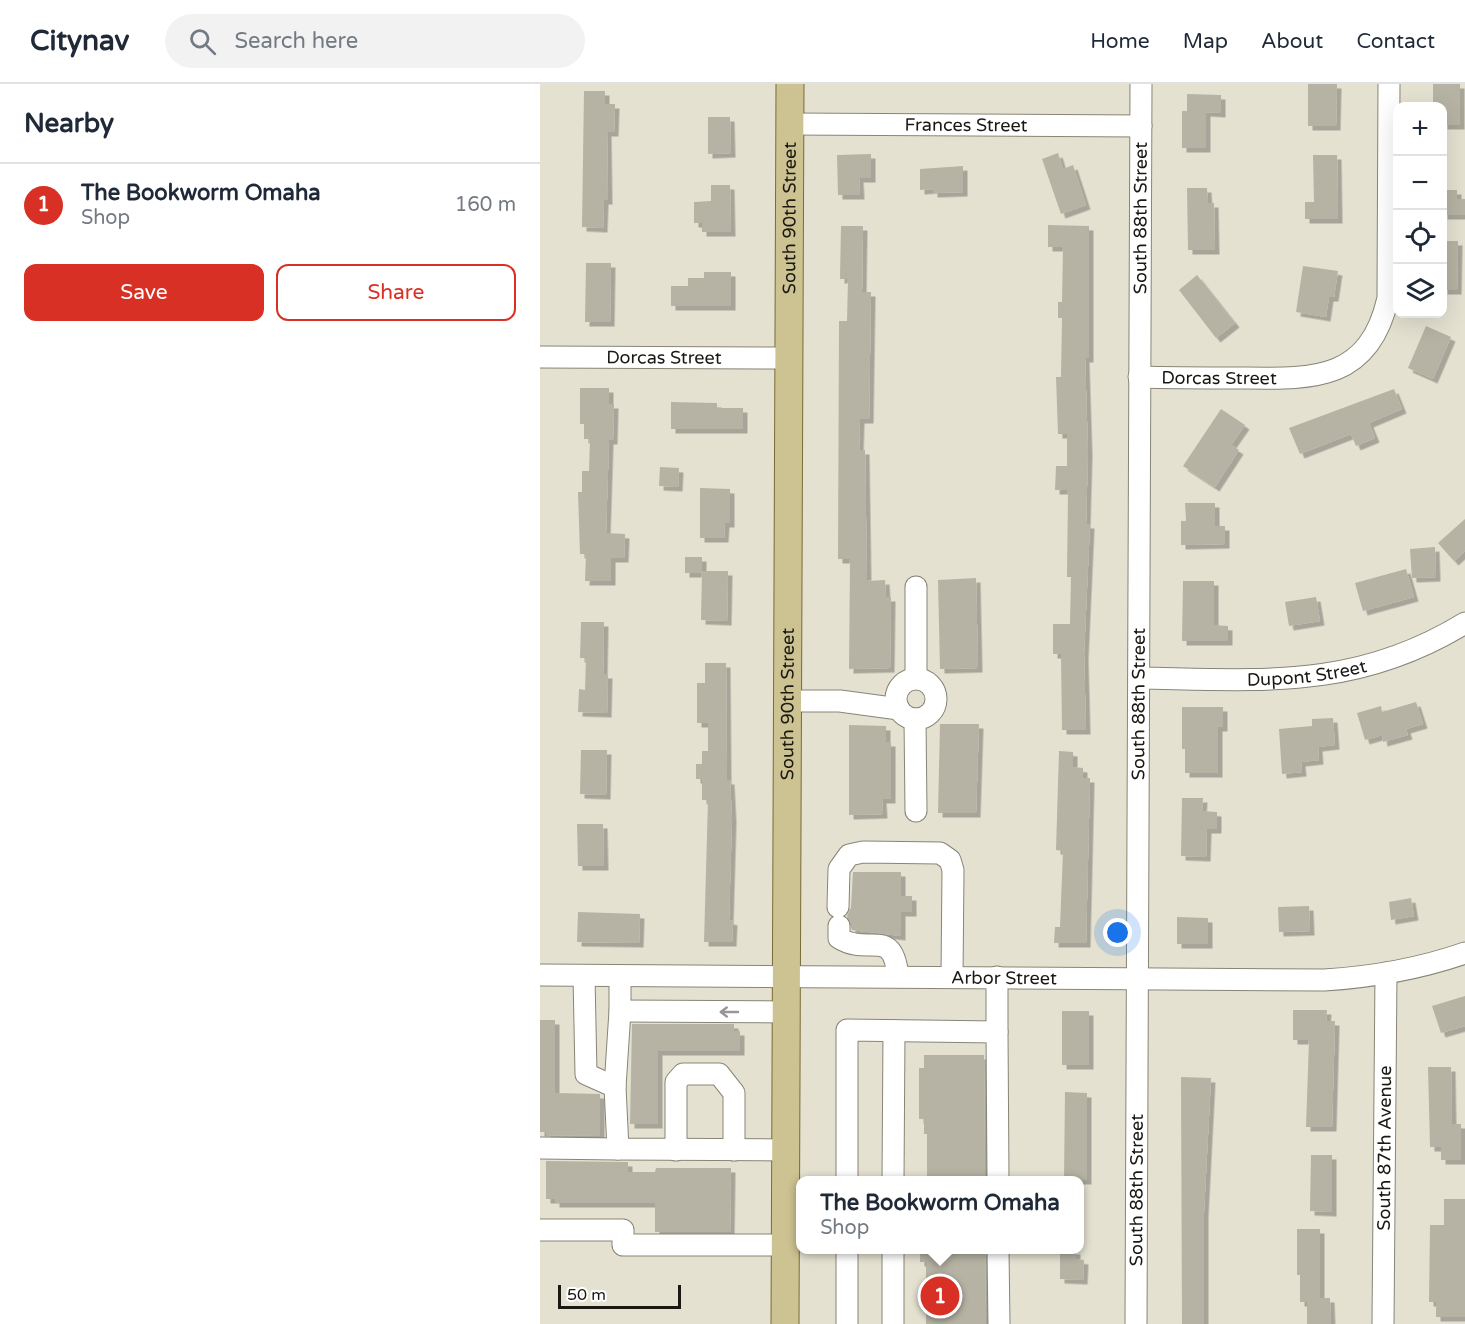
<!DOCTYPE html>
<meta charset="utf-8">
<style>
:root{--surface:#fff;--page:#f2f2f3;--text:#1f2937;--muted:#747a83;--line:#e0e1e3;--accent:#d93025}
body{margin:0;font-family:"Varela Round",sans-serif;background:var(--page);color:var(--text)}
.controls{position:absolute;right:18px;top:18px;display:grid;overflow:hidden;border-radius:12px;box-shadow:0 6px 24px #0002}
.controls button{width:54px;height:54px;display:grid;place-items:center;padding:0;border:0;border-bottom:2px solid var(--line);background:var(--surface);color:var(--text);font:30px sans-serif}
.scale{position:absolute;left:18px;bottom:15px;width:123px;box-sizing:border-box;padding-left:6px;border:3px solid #1a1813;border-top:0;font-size:16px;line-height:21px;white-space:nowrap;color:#1a1813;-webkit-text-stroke:4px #fff;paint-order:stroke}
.you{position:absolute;left:578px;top:849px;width:21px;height:21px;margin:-15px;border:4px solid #fff;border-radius:50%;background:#1a73e8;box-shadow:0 0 0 9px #1a73e833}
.badge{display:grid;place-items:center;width:39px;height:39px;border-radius:50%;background:var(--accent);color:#fff;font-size:20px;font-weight:700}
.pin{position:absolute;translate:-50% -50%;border:3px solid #fff;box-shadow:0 2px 6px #0006}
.popup{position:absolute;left:256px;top:1092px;width:288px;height:78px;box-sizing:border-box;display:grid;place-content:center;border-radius:12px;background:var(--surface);filter:drop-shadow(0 2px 4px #0005);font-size:20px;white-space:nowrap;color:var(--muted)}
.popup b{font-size:22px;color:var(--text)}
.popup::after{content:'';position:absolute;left:50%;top:100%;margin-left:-12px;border:12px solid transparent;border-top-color:var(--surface)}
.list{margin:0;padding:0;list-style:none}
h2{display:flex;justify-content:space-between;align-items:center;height:78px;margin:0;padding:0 24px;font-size:26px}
h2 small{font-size:20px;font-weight:400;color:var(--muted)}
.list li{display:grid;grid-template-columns:39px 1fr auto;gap:18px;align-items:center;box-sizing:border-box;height:84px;padding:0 24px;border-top:2px solid var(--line)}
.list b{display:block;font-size:22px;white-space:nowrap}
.list p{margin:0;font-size:20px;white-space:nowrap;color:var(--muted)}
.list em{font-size:20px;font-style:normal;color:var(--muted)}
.actions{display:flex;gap:12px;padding:18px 24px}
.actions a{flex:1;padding:14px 0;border:2px solid var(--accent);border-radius:12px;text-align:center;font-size:21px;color:var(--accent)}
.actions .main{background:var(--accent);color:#fff}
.icon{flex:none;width:33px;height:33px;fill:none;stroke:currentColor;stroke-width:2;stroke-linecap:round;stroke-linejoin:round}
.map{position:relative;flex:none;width:925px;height:1240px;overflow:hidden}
header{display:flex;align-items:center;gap:36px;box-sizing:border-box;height:84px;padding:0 30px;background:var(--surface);border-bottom:2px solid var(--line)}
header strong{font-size:28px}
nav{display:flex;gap:33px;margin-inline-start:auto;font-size:21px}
.search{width:420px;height:54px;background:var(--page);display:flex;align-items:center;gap:15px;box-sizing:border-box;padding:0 21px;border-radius:33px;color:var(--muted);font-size:22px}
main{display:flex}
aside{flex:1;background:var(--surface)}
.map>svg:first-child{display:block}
.building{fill:#b6b3a4;filter:url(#shadow)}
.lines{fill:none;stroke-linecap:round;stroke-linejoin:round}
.minor-casing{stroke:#888576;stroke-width:23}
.major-casing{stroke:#796c35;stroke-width:29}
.minor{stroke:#fff;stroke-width:21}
.major{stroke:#cdc291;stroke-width:27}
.oneway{stroke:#989795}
.labels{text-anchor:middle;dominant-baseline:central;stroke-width:4.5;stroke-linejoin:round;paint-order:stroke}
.street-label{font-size:18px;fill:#1a1813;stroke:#fff}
</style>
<header>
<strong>Citynav</strong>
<div class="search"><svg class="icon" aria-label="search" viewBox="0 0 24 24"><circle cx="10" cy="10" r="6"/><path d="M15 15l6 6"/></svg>Search here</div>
<nav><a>Home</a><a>Map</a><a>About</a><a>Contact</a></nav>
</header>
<main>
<aside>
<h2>Nearby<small></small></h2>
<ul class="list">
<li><span class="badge">1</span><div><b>The Bookworm Omaha</b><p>Shop</p></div><em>160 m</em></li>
</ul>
<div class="actions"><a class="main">Save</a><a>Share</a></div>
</aside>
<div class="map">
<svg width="925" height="1240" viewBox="0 0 925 1240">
<defs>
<filter id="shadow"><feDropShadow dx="4.5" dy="4.5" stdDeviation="0" flood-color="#0004"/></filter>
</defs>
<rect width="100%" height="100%" fill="#e4e1d1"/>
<!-- building -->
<path class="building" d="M 768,0 L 797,0 L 796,42 L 768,42 Z
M 893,0 L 920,0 L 920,41 L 903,41 L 903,22 L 893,22 Z
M 44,7 L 65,7 L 65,20 L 75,20 L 74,48 L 67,48 L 68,116 L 64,116 L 63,144 L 42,143 Z
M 647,10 L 681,11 L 681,29 L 666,28 L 666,64 L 642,64 L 642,27 L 647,27 Z
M 168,33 L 190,33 L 191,69 L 168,70 Z
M 518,69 L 523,85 L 533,81 L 546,121 L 521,130 L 502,75 Z
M 331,70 L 331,94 L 319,94 L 320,111 L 298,111 L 297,71 Z
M 773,71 L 797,71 L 798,135 L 765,135 L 765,118 L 774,118 Z
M 423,82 L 423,108 L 393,109 L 393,105 L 380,106 L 380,85 Z
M 171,101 L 190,101 L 191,148 L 162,148 L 162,139 L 154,139 L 154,118 L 171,117 Z
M 647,104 L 667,104 L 668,119 L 674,119 L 675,166 L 648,166 Z
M 903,106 L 917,106 L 917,115 L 925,115 L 925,131 L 903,131 Z
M 508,141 L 549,142 L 549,274 L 545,274 L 548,368 L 546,440 L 550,440 L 544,571 L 546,646 L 522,646 L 521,570 L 513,570 L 513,540 L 530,540 L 531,493 L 527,493 L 528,406 L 515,406 L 516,382 L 527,382 L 527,350 L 518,350 L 516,293 L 521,293 L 522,234 L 518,234 L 518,218 L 522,218 L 523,163 L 508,163 Z
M 301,142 L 323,142 L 322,208 L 331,208 L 329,335 L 320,335 L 319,366 L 325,366 L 327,497 L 345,496 L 346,513 L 351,513 L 350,584 L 309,585 L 310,475 L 298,475 L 299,237 L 307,237 L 308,195 L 300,195 Z
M 903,157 L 918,157 L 917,206 L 903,206 Z
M 46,179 L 71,179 L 70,238 L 45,238 Z
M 763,182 L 798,187 L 794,213 L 789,213 L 786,233 L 756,228 Z
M 164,188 L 191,188 L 191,222 L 131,222 L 131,202 L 148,202 L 148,194 L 164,194 Z
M 657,191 L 695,239 L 676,254 L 639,206 Z
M 886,242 L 911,253 L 893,295 L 868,284 Z
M 40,304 L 69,304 L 69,320 L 74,320 L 73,356 L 69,356 L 66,449 L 85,450 L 84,474 L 71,474 L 71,497 L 45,497 L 46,470 L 40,470 L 38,408 L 42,408 L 42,387 L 49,387 L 50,355 L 44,355 L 44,340 L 40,340 Z
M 854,305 L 862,325 L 829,339 L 835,354 L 816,362 L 811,350 L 760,370 L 749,344 Z
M 131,318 L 177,319 L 177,324 L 203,324 L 203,345 L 131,345 Z
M 681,325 L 705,341 L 691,361 L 699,366 L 675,403 L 643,382 Z
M 120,383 L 139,384 L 138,403 L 119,402 Z
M 160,404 L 190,405 L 190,439 L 185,439 L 184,454 L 160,454 Z
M 645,419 L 675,419 L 675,442 L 685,442 L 685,460 L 641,461 L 641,437 L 646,437 Z
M 925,435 L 925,467 L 914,477 L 898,459 Z
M 895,463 L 896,493 L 872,494 L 870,465 Z
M 145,473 L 162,473 L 162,489 L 145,489 Z
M 866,485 L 874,513 L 823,527 L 815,499 Z
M 162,487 L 188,487 L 187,537 L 161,536 Z
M 436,494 L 438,584 L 400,585 L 398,496 Z
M 643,497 L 674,497 L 674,541 L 688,542 L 688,557 L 642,557 Z
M 776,513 L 780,537 L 749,542 L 745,518 Z
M 41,538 L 64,538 L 63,590 L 68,590 L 67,629 L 38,628 L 39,605 L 45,606 L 46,574 L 40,574 Z
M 165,579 L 186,579 L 187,696 L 190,696 L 192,734 L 189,836 L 193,837 L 192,858 L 164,858 L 168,716 L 162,716 L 162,695 L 156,695 L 156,680 L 162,680 L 162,667 L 168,667 L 168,639 L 157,639 L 157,599 L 165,599 Z
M 876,618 L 883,640 L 866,645 L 868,651 L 843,658 L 842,651 L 825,656 L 817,629 L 841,622 L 842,628 Z
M 642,623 L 683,623 L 683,643 L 678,643 L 678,689 L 645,689 L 645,665 L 642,665 Z
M 793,634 L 795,661 L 778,663 L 779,676 L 761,678 L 762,688 L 742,690 L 739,645 L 772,642 L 772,635 Z
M 400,640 L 439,640 L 436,729 L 398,729 Z
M 309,641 L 346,642 L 346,658 L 351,658 L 351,715 L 342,715 L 343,730 L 309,731 Z
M 41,666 L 67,666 L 66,711 L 40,710 Z
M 519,667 L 533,668 L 533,683 L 543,684 L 543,694 L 550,694 L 546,859 L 514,859 L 515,843 L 520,843 L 523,767 L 516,766 Z
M 642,714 L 663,714 L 662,727 L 677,728 L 677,745 L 667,745 L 666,773 L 641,772 Z
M 37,740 L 63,740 L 64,782 L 38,782 Z
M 313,788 L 361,788 L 361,812 L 372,812 L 372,828 L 361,828 L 361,852 L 312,846 L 307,832 L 311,823 Z
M 871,814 L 874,832 L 851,836 L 849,818 Z
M 769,822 L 770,847 L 739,848 L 738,823 Z
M 38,828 L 100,830 L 99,859 L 37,858 Z
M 637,833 L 668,834 L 668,860 L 637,860 Z
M 925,912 L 925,942 L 901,949 L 892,922 Z
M 753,926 L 787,926 L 786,937 L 795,937 L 792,1043 L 766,1043 L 769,956 L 753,956 Z
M 522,927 L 549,927 L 549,981 L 522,981 Z
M 0,936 L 15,936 L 15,1009 L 60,1010 L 60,1052 L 6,1051 L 6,1048 L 0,1048 Z
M 92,940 L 194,940 L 194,947 L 200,947 L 200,967 L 118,967 L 118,1040 L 90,1040 Z
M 384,971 L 444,971 L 445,1096 L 387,1096 L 387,1050 L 384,1050 L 384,1035 L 379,1035 L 379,984 L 384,984 Z
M 888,983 L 911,983 L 912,1040 L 921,1040 L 921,1076 L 901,1076 L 901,1063 L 890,1063 Z
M 641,993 L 671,994 L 664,1128 L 664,1240 L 642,1240 Z
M 525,1008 L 547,1009 L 547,1096 L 524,1096 Z
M 771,1071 L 792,1071 L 792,1128 L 770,1127 Z
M 6,1077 L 88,1078 L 88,1088 L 115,1088 L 116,1084 L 191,1084 L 190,1148 L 115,1148 L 115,1119 L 15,1119 L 15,1115 L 6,1115 Z
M 904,1115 L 925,1115 L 925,1233 L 896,1233 L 896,1218 L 889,1218 L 890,1141 L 904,1141 Z
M 757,1145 L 780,1145 L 780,1214 L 790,1214 L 791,1240 L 767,1240 L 767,1218 L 760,1218 L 760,1191 L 757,1191 Z
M 380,1166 L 445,1166 L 446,1240 L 386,1240 L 386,1178 L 380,1178 Z
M 520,1166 L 536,1166 L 536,1175 L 544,1176 L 543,1196 L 520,1195 Z"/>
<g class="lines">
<!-- minor casing -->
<g class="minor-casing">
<g id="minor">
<path id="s1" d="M 250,40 L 601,42"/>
<path id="s2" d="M 0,273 L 249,274"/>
<path id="s3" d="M 599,293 C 633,294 667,294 701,294 C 772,295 829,298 848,214 L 849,0"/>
<path d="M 376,594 L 376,503"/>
<path id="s4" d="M 599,594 C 721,596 816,606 925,539"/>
<circle cx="376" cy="615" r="20"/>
<path d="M 248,617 L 300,617 L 359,625"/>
<path d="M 375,635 L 376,727"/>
<path d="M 298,823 L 299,785 L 309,771 L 323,768 L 400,769 L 410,776 L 413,786 L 412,893"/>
<path d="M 299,842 L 299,854 C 329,873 353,841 358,893"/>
<path id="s5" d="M 0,891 L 784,896 C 833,893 879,885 925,869"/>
<path d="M 44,892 L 46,990 L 75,1003 L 78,1065 L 247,1066"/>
<path d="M 80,927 L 248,928"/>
<path d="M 457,948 L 458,1096"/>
<path d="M 75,1003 L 80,927 L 80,892"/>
<path d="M 0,1064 L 78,1065"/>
<path d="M 136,1066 L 136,998 L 143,990 L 179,990 L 194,1009 L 194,1066"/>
<path d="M 307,1096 L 307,946 L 457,948 L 457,893"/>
<path d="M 353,1096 L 354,947"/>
<path d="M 0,1146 L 83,1146 L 83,1161 L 247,1161"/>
<path d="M 307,1166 L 307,1240"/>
<path d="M 458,1166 L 459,1240"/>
<path d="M 353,1240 L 353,1166"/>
<path id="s6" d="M 596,1240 L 601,0"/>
<path id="s7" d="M 843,1240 L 846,889"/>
</g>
</g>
<!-- major casing -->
<g class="major-casing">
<g id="major">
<path id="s8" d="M 245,1240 L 250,0"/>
</g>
</g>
<!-- minor -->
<use href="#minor" class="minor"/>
<!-- major -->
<use href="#major" class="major"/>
</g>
<!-- one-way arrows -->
<defs><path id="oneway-shaft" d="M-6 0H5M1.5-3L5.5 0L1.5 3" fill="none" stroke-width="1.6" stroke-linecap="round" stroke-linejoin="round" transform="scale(1.5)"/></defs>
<use class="oneway" href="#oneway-shaft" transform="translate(189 928) rotate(-180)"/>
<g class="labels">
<!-- street labels -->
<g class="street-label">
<text stroke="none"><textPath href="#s1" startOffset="176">Frances Street</textPath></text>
<text stroke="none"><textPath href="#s8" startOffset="1106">South 90th Street</textPath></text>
<text stroke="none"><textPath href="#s6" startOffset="1106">South 88th Street</textPath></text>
<text stroke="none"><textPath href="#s2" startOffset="124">Dorcas Street</textPath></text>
<text stroke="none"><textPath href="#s3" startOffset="80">Dorcas Street</textPath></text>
<text stroke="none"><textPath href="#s4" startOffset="168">Dupont Street</textPath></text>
<text stroke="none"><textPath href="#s8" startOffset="620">South 90th Street</textPath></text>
<text stroke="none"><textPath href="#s6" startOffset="620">South 88th Street</textPath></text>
<text stroke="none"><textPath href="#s5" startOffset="464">Arbor Street</textPath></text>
<text stroke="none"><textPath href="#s7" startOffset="176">South 87th Avenue</textPath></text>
<text stroke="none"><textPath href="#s6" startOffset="134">South 88th Street</textPath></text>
</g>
</g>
</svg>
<div class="controls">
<button>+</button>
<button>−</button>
<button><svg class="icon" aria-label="locate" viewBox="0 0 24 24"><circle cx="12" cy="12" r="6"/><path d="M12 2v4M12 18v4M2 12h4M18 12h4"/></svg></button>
<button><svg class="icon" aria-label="layers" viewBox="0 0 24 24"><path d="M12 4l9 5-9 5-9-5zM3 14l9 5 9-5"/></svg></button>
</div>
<div class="scale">50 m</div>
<div class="you"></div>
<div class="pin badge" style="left:400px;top:1212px">1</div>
<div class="popup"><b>The Bookworm Omaha</b>Shop</div>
</div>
</main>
